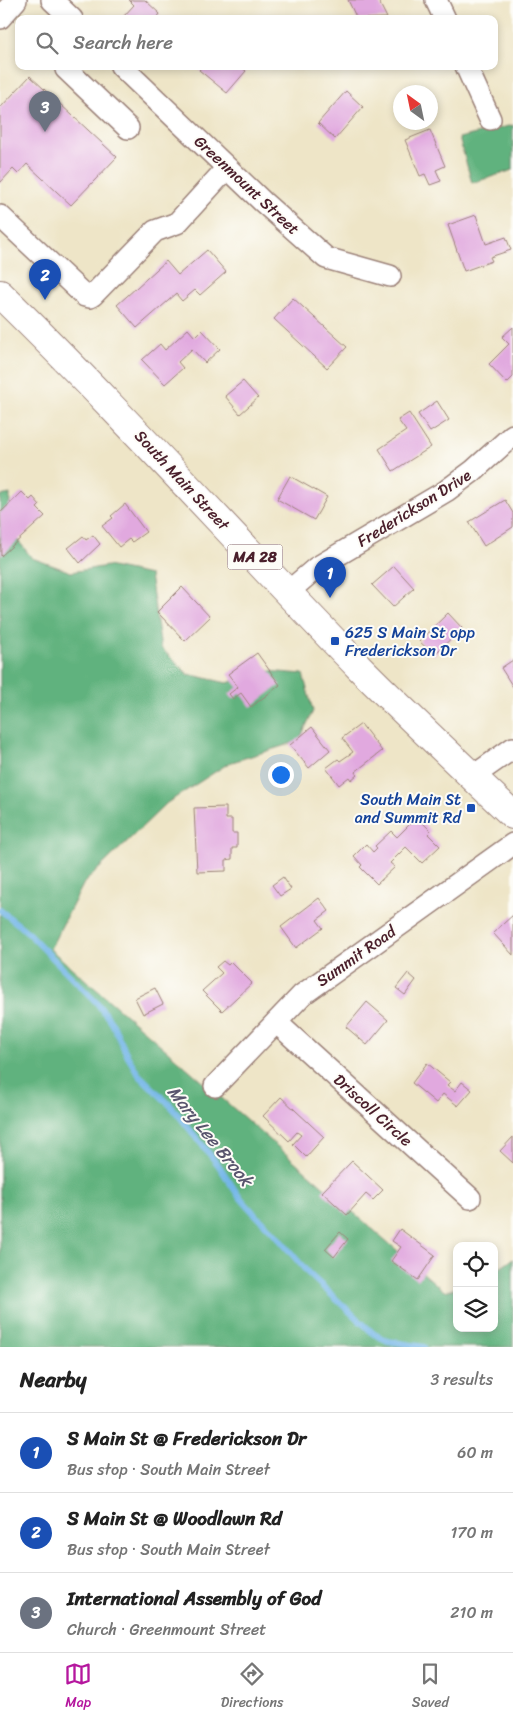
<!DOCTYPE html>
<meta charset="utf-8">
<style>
:root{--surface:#fff;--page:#f2f2f2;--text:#222;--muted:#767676;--line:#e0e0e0;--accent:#b5179e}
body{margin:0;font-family:Sriracha,sans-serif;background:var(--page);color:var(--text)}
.controls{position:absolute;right:15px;bottom:15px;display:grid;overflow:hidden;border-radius:10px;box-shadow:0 2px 8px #0003}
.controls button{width:45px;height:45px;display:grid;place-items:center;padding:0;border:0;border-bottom:1px solid var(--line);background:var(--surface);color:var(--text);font:25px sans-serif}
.compass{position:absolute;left:393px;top:85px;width:45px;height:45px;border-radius:50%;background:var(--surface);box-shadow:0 2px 8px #0003;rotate:327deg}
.you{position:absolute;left:280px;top:774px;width:18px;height:18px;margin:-12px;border:4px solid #fff;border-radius:50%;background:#1a73e8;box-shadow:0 0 0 8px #1a73e833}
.badge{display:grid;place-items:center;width:32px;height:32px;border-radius:50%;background:var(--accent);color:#fff;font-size:16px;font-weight:700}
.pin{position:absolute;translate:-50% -41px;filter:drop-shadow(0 1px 2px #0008)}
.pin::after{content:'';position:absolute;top:26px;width:18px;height:15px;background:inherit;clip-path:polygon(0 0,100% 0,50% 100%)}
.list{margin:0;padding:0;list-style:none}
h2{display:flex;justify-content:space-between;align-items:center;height:65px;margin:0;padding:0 20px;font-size:21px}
h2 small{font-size:16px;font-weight:400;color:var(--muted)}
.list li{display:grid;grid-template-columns:32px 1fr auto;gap:15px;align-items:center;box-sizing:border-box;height:80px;padding:0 20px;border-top:1px solid var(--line)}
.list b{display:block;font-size:19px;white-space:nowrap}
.list p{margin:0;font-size:16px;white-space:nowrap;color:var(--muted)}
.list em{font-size:16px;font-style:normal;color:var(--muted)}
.icon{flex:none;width:28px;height:28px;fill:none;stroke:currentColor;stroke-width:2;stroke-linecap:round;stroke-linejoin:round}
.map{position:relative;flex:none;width:513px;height:1347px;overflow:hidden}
.search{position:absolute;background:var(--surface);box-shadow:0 2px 8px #0003;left:15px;right:15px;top:15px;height:55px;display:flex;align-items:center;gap:12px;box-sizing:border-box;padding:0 18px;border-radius:10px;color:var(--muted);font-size:19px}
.sheet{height:305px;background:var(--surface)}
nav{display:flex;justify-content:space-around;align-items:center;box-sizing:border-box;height:70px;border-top:1px solid var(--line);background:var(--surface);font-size:14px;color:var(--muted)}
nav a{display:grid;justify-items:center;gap:2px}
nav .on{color:var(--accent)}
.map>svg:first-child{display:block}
.forest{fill:#61b27e;stroke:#566854}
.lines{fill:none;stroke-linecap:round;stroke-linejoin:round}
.stream{stroke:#73b6e8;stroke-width:6}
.building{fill:#e1a9df}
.minor-casing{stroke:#9c8279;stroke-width:24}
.major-casing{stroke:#9c8279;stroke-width:30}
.minor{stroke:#fff;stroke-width:21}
.major{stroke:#fff;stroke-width:28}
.transit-dot{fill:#1a4fb4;stroke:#fdfcf7;stroke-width:2}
.labels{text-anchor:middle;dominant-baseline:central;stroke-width:4;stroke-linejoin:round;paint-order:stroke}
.shield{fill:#fdfcf7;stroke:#806168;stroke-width:1}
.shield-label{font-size:15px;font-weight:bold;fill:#4a1f2b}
.street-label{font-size:16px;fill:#4a1f2b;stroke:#fdfcf7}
.transit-label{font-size:16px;fill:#164399;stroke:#fdfcf7;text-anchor:start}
.water-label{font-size:18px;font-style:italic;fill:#58546d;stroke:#fdfcf7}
</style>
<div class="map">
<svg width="513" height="1347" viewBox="0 0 513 1347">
<rect width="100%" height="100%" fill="#fdfcf7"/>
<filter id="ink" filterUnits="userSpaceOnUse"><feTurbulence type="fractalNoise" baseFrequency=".02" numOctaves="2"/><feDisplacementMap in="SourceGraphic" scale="10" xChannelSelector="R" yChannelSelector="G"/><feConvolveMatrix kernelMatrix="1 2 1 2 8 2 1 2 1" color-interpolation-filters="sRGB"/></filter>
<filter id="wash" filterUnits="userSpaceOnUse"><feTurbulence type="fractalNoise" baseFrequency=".0096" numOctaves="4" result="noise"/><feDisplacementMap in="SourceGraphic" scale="20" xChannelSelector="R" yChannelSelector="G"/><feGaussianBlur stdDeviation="1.12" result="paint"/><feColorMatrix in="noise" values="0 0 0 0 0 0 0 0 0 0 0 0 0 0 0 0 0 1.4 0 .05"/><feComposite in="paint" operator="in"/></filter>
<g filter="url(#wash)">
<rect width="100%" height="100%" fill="#eee5c7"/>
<!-- forest -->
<path class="forest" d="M 513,125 L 513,170 L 472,183 L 459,138 Z
M 10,494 L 9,529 L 32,558 L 71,572 L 107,566 L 150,575 L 161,648 L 188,674 L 227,683 L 267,671 L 303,674 L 313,711 L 299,741 L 229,763 L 167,803 L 84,883 L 50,949 L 444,1291 L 457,1288 L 457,1328 L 494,1328 L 494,1272 L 513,1259 L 513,1347 L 0,1347 L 0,496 Z"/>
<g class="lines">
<!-- stream -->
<path class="stream" d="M 0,910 L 24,929 L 97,1003 L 112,1023 L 128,1057 L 139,1075 L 171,1106 L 219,1166 L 238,1195 L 253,1212 L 275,1234 L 309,1274 L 374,1334 L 388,1341 L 424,1347"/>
</g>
<g id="blocks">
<!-- building -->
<path class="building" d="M 129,0 L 145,0 L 160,14 L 156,19 L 125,19 L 123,17 L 134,5 Z
M 348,0 L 378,0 L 387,18 L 357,19 Z
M 200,66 L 240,66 L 246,71 L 227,93 L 199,70 L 202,67 Z
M 30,76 L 117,157 L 71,205 L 27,164 L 18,174 L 13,169 L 0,183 L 0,108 Z
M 346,91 L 363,107 L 335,139 L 318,123 Z
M 430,130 L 445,166 L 436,170 L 441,181 L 430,185 L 425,174 L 420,176 L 405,140 Z
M 476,215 L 486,244 L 506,237 L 511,250 L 490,257 L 492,261 L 464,271 L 448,225 Z
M 207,250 L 226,272 L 200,295 L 195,290 L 182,301 L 176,294 L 137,328 L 117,305 L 166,261 L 178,275 Z
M 293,298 L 347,347 L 327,368 L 274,319 Z
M 513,327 L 513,377 L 507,383 L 489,364 L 509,344 L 502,337 Z
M 188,329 L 195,337 L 202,330 L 220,349 L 205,363 L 192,349 L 178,362 L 183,368 L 165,384 L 142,360 L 160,344 L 165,350 Z
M 243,381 L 258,398 L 240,414 L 225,396 Z
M 437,401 L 449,420 L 430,432 L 418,414 Z
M 409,413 L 431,447 L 393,471 L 379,449 L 406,431 L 398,420 Z
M 290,476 L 327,497 L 314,520 L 277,499 Z
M 22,492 L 30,500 L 33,497 L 40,505 L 37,508 L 45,516 L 1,556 L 0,513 Z
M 505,500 L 513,513 L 513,527 L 484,546 L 469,522 Z
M 125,504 L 146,532 L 132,542 L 129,539 L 119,547 L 102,526 L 113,518 L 111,516 Z
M 93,535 L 100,544 L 80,563 L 68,548 L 83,536 L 86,540 Z
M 394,566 L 414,588 L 393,607 L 372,585 Z
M 182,587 L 210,617 L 185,641 L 157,612 Z
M 448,613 L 462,628 L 434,655 L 419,641 Z
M 257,653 L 280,685 L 251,707 L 241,693 L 233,699 L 229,694 L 238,687 L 228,674 Z
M 513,660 L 513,687 L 501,668 Z
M 361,724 L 382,751 L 355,772 L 357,775 L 351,780 L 349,777 L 339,785 L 326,768 L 338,759 L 340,761 L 353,752 L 342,738 Z
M 312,727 L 330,750 L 309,768 L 290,745 Z
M 226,807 L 226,819 L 232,819 L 232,833 L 237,833 L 237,848 L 232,848 L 232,859 L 226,860 L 226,871 L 197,872 L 194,808 Z
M 417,817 L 431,831 L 428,834 L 440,846 L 422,863 L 406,847 L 390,863 L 395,867 L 377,884 L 360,867 L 362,865 L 354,856 L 366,844 L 373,852 L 377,848 L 375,846 L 391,831 L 397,837 Z
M 283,877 L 291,889 L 280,896 L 272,885 Z
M 319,898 L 329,911 L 317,920 L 323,928 L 296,948 L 281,927 Z
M 513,915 L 513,955 L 493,933 Z
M 223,961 L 228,965 L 231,962 L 252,983 L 222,1011 L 202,991 L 222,973 L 216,967 Z
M 408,973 L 416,980 L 405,995 L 396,988 Z
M 155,988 L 163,1004 L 143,1014 L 135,998 Z
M 367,1002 L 388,1020 L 367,1045 L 346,1027 Z
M 427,1063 L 450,1082 L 447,1085 L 455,1091 L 462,1082 L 472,1090 L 458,1106 L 443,1094 L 436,1103 L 412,1083 Z
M 281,1097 L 324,1137 L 306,1157 L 293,1144 L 301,1135 L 297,1132 L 289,1141 L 263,1116 Z
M 513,1137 L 513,1163 L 500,1151 Z
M 352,1161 L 383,1190 L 373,1200 L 366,1194 L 347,1215 L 322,1192 Z
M 400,1229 L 435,1255 L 418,1280 L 391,1261 L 401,1247 L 392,1241 Z
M 340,1232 L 348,1239 L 334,1257 L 325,1249 Z"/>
</g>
</g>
<g filter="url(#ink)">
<use href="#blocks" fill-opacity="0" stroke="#9c8279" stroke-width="1"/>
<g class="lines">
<!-- minor casing -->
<g class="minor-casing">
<path id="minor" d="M 52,0 L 72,19
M 436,0 L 445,19
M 0,18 L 16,0
M 66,66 L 66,69 L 128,128
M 121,66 L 263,202 L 326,258 L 390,276
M 466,66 L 490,119
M 0,216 L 85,296 L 90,297 L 93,295 L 155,231 L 177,223 L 227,168
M 288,592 L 316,568 L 446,491 L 473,471 L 513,435
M 472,777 L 513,748
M 276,1022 L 470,1198
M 215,1086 L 302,995 L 513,844"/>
</g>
<!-- major casing -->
<g class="major-casing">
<path id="major" d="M 0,294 C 124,415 240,545 361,669 C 411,719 462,767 513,815"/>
</g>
<!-- minor -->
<use href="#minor" class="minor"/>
<!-- major -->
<use href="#major" class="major"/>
</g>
</g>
<!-- markers -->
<g class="transit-dot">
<rect x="330" y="636" width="10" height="10" rx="2.5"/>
<rect x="466" y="803" width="10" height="10" rx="2.5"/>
</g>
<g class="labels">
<!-- shield labels -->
<rect class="shield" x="227.5" y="544.5" width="55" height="25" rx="4"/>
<g class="shield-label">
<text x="255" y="557">MA 28</text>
</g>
<!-- street labels -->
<g class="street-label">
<text transform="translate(247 185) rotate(43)">Greenmount Street</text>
<text transform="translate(182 480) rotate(47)">South Main Street</text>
<text transform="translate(414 508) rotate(-32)">Frederickson Drive</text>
<text transform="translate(356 956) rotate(-35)">Summit Road</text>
<text transform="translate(373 1110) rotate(42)">Driscoll Circle</text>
</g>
<!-- transit labels -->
<g class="transit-label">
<text x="345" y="632">625 S Main St opp<tspan x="345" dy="18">Frederickson Dr</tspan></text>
<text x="461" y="799" text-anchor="end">South Main St<tspan x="461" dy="18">and Summit Rd</tspan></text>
</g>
<!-- water labels -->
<g class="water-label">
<text transform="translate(210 1136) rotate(51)">Mary Lee Brook</text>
</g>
</g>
</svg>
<div class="controls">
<button><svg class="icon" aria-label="locate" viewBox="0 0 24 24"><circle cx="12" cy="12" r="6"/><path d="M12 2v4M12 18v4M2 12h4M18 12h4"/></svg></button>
<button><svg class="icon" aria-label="layers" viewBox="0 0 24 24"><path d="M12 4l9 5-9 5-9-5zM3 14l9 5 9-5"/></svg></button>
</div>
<svg class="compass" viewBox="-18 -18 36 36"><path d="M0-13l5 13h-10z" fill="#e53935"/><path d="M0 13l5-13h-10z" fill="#767676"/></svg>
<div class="you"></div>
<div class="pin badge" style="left:330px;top:598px;background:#1a4fb4">1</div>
<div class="pin badge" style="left:45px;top:300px;background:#1a4fb4">2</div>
<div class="pin badge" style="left:45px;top:132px;background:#6b7280">3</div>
<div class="search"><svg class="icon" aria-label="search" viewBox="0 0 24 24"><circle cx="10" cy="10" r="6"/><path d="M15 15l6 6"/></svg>Search here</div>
</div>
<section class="sheet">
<h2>Nearby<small>3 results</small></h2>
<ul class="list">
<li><span class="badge" style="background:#1a4fb4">1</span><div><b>S Main St @ Frederickson Dr</b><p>Bus stop · South Main Street</p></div><em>60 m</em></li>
<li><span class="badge" style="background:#1a4fb4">2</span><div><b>S Main St @ Woodlawn Rd</b><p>Bus stop · South Main Street</p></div><em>170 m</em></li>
<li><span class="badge" style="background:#6b7280">3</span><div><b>International Assembly of God</b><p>Church · Greenmount Street</p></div><em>210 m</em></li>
</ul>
</section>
<nav>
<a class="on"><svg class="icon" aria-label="map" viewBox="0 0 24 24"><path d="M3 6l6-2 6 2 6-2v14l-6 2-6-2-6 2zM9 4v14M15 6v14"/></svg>Map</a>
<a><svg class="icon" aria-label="directions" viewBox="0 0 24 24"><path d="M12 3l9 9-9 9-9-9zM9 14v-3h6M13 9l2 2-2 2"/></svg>Directions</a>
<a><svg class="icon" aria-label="saved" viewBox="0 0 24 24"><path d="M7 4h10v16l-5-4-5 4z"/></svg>Saved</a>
</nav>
